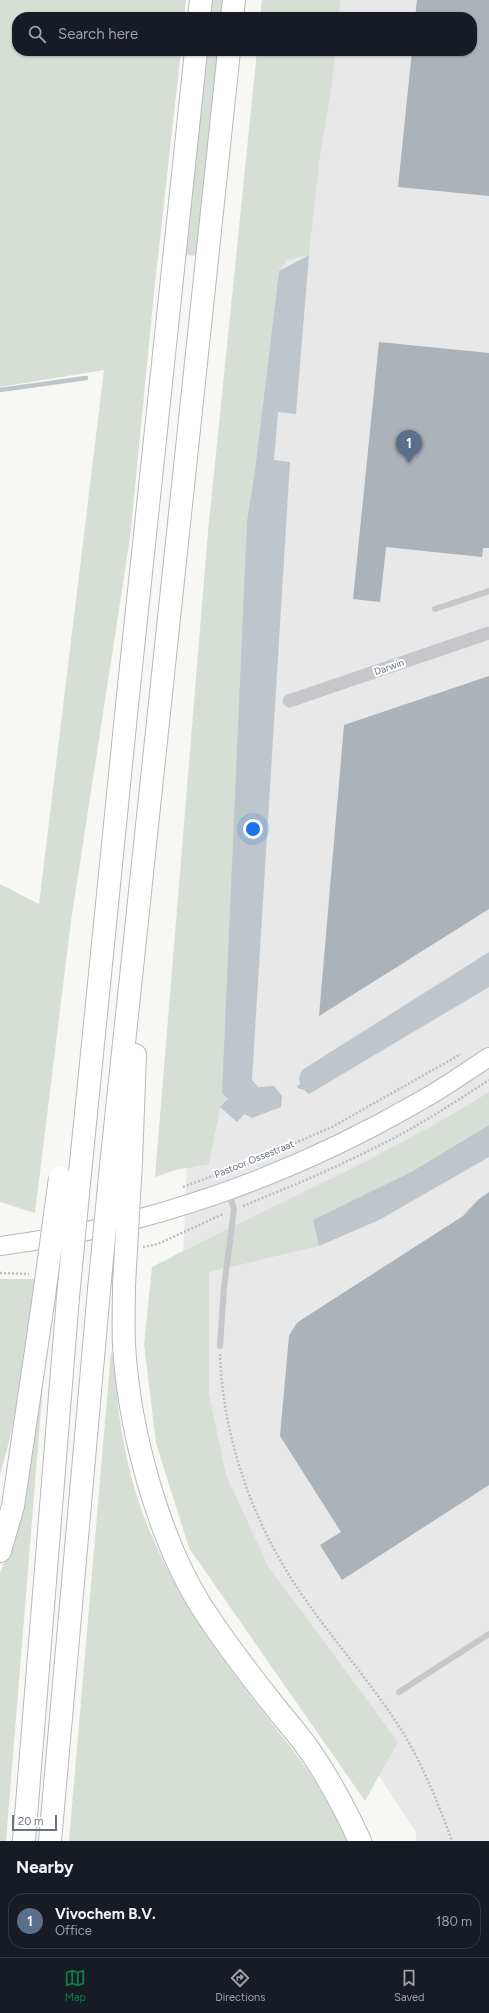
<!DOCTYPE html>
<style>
:root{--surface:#171b24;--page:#242831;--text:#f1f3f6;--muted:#9ea1a6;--line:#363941;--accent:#0b8043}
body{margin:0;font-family:Figtree,sans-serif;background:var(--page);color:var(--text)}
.scale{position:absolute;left:12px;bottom:10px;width:45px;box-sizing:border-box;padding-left:4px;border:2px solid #677384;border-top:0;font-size:11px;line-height:14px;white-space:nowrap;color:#677384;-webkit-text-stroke:3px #fff;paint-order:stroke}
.you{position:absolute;left:253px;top:829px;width:14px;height:14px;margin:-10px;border:3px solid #fff;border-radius:50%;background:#1a73e8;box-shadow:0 0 0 6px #1a73e833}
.badge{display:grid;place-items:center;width:26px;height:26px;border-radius:50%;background:var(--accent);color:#fff;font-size:13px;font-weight:700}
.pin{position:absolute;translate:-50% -33px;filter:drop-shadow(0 1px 2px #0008)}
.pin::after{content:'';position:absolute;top:21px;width:14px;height:12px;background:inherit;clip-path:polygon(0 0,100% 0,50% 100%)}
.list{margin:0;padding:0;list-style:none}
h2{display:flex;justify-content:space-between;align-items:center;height:52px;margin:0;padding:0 16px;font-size:17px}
h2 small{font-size:13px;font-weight:400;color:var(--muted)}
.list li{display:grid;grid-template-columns:26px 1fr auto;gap:12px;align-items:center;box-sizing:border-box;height:56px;margin:0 8px 8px;padding:0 8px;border:1px solid var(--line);border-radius:16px}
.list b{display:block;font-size:15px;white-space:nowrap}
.list p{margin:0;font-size:13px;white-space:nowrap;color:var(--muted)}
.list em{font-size:13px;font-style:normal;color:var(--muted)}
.icon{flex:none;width:22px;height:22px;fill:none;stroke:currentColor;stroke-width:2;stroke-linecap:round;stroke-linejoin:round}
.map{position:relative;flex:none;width:489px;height:1841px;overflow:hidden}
.search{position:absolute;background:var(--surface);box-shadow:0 1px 3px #0004;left:12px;right:12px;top:12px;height:44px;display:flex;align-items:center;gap:10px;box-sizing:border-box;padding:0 14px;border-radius:16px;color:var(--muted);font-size:15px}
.sheet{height:116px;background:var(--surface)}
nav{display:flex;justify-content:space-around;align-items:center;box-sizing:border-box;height:56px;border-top:1px solid var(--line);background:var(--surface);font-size:11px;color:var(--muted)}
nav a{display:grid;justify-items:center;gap:2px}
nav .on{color:var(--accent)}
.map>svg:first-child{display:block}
.built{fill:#e7e8e7}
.green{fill:#d7ded5}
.water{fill:#bfc6cb}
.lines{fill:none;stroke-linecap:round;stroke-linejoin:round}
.stream{stroke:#bfc6cb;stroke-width:4.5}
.building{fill:#abb2b8}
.secondary-casing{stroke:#b7bac0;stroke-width:20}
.highway-casing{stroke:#b7b9bd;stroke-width:24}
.path{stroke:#bcbec0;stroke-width:2.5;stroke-dasharray:2 2;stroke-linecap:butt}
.lane{stroke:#c5c7cb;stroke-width:6}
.street{stroke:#c5c7cb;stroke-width:13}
.secondary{stroke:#fff;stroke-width:18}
.highway{stroke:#fff;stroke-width:22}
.highway-bridge-casing{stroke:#b7b9bd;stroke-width:24;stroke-linecap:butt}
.highway-bridge{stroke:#fff;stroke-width:22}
.labels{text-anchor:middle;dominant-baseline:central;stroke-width:4;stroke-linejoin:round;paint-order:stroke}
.street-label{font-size:10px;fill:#677384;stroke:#fff}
</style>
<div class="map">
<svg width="489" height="1841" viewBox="0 0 489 1841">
<rect width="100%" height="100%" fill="#f7f7f4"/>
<!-- built -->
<path class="built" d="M 287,0 L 489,0 L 489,1841 L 417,1841 L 415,1831 L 253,1582 L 179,1353 L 187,1162 L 283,51 L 472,51 L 472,17 L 286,17 Z"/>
<!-- green -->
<path class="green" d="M 0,0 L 186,0 L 184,17 L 17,17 L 17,51 L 181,51 L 154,293 L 130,538 L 71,921 L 35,1213 L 0,1202 L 0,884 L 39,904 L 104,370 L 0,387 Z
M 210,0 L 232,0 L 230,17 L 208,17 Z
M 262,0 L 340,0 L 339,17 L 260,17 Z
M 205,51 L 226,51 L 205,256 L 182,255 Z
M 257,51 L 335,51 L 332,84 L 319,162 L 309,255 L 287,260 L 279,271 L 255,470 L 247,521 L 228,1099 L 220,1108 L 209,1164 L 176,1170 L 155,1177 L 208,532 Z
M 489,1092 L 489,1125 L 413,1171 L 313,1220 L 319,1246 L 209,1272 L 209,1394 L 226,1475 L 268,1566 L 398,1742 L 365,1801 L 189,1548 L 156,1443 L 144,1344 L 152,1267 C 265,1208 381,1160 489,1092 Z
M 0,1279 L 36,1279 C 27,1345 19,1411 0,1475 Z
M 111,1352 L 114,1353 C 116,1385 118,1417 125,1449 C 142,1537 185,1608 238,1679 C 276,1731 323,1781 348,1841 L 69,1841 Z
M 45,1360 L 6,1841 L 0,1841 L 0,1573 L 7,1554 Z"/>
<!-- water -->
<path class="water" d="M 309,255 L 296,414 L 278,412 L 274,460 L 290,462 L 252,1080 L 258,1087 L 274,1086 L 282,1096 L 281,1107 L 252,1118 L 244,1114 L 237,1122 L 220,1107 L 228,1099 L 222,1093 L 247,521 L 255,470 L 279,271 Z
M 489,952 L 489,987 L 309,1094 L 302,1089 L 299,1089 L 297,1086 L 300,1084 L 299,1078 L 302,1070 Z
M 489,1125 L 489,1157 L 379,1220 L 319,1246 L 313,1220 L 413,1171 Z"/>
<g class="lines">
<!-- stream -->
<path class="stream" d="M 0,390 L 86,378"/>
</g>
<!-- building -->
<path class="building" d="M 417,0 L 489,0 L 489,196 L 398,187 L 412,51 L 472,51 L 472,17 L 415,17 Z
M 379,342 L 489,353 L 489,548 L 483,548 L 482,557 L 386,547 L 380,602 L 353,599 Z
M 489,676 L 489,909 L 319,1016 L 344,725 Z
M 489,1192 L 489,1485 L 342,1580 L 320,1545 L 341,1532 L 280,1436 L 289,1336 L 296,1324 L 301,1320 L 463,1216 L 478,1200 Z"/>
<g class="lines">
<!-- secondary casing -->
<g class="secondary-casing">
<path id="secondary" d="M 0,1246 C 148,1227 291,1176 420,1101 C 444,1088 466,1072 489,1057"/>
</g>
<!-- highway casing -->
<g class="highway-casing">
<path id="highway" d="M 199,17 L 201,0
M 232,17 L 234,0
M 131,1161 L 135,1055
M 111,1166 L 229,51
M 80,1173 L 127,705 L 196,51
M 124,1285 C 124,1305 123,1325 124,1345 C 129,1430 159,1544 207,1615 C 227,1645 249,1674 272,1703 C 285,1720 300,1736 312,1754 C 331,1782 346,1811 360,1841
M 0,1551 L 13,1506 L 43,1303
M 24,1841 L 68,1297
M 50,1841 L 99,1290"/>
</g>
<!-- path -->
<path class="path" d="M 183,1187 L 253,1161 L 332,1127 L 461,1054
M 243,1206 C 287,1188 331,1170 374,1148 C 414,1129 452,1104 489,1080
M 143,1247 L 158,1244 L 223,1214
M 0,1273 L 29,1274
M 220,1354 C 223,1438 252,1520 298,1589 C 331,1638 371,1682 402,1731 C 423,1765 438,1803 452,1841"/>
<!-- lane -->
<path class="lane" d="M 435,609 L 489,591
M 220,1346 L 224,1288 L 234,1209 L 229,1193
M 399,1692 L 489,1634"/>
<!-- street -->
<path class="street" d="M 289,701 L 489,633"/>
<!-- secondary -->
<use href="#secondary" class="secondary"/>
<!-- highway -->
<use href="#highway" class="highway"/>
<!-- highway-bridge casing -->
<g class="highway-bridge-casing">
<path id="highway-bridge" d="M 124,1285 L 131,1161
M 99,1290 L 111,1166
M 68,1297 L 80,1173
M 43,1303 L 60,1178"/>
</g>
<!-- highway-bridge -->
<use href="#highway-bridge" class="highway-bridge"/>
</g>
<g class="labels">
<!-- street labels -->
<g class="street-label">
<text transform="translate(389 667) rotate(-19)">Darwin</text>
<text transform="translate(254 1159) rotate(-22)">Pastoor Ossestraat</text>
</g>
</g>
</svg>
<div class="scale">20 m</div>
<div class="you"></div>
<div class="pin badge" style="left:409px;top:463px;background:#5c6f8a">1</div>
<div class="search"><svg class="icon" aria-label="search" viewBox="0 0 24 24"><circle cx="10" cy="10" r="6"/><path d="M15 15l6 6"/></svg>Search here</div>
</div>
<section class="sheet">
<h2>Nearby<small></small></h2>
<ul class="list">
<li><span class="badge" style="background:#5c6f8a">1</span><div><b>Vivochem B.V.</b><p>Office</p></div><em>180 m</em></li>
</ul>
</section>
<nav>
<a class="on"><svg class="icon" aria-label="map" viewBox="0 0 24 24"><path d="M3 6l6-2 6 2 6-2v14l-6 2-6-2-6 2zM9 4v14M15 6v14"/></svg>Map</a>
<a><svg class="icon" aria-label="directions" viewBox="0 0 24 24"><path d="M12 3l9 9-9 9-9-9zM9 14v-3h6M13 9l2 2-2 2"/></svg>Directions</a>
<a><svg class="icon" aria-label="saved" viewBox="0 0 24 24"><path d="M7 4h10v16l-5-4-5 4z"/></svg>Saved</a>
</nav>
